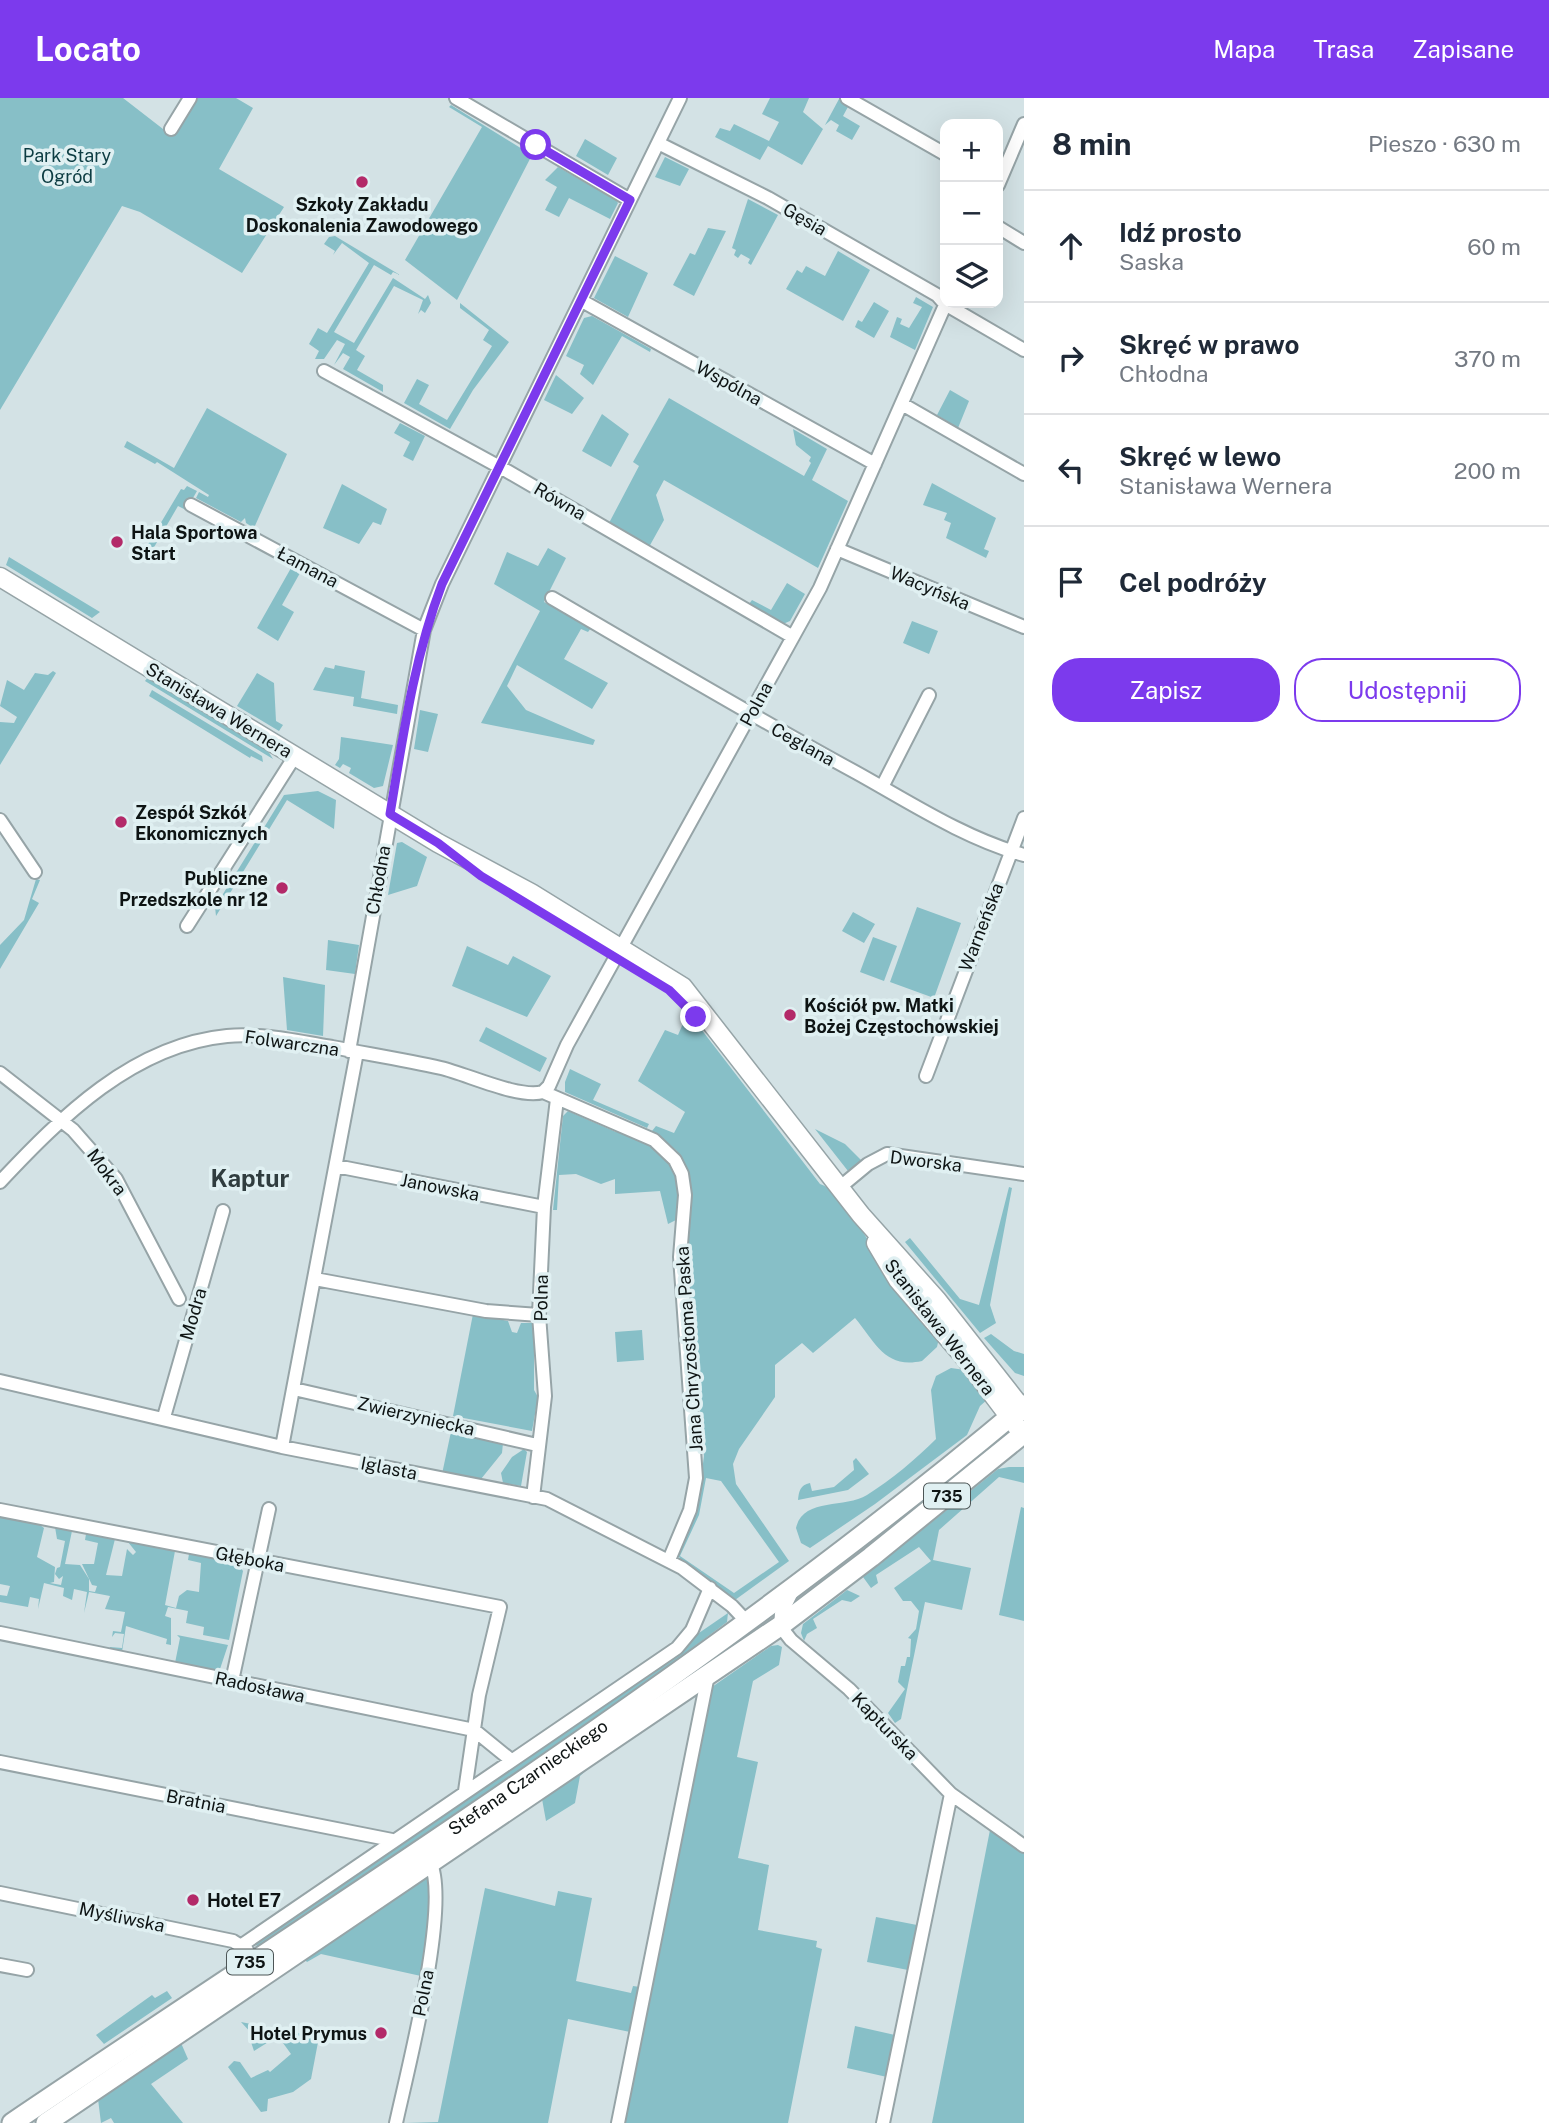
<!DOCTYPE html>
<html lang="pl">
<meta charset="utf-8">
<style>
:root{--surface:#fff;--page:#f6f6f7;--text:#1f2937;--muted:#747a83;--line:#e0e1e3;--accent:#7c3aed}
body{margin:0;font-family:"Public Sans",sans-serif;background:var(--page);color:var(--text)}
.controls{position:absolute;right:21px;top:21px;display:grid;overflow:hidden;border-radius:14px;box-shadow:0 7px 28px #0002}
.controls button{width:63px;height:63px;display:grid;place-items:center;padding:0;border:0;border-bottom:2px solid var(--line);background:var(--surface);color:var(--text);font:35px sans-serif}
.stop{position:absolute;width:21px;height:21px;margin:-16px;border:5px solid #7c3aed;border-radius:50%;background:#fff}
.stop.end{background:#7c3aed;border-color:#fff;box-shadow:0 2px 7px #0008}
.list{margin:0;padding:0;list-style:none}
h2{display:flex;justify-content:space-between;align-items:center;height:91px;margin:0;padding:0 28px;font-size:30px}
h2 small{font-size:23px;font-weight:400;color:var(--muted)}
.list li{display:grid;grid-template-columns:46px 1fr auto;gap:21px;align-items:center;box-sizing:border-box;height:112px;padding:0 28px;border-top:2px solid var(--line)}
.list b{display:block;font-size:26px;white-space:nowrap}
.list p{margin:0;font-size:23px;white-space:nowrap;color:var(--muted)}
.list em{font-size:23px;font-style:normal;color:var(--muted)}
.actions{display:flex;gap:14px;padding:21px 28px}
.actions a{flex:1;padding:16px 0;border:2px solid var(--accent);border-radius:28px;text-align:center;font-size:24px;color:var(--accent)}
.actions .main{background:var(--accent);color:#fff}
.icon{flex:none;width:38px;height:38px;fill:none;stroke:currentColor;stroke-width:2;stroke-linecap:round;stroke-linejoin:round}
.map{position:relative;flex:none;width:1024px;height:2025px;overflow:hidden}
header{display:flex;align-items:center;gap:42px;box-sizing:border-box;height:98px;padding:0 35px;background:var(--accent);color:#fff}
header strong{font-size:33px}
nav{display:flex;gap:38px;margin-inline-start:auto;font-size:24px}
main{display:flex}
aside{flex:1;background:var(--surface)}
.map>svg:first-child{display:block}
.green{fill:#87bfc7;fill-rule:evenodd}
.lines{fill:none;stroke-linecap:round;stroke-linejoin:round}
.street-casing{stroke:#96a4a7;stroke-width:16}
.secondary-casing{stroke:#96a4a7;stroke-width:21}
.primary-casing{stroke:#96a4a7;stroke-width:23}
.street{stroke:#fff;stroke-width:12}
.secondary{stroke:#fff;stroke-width:18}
.primary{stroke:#fff;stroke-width:19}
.route{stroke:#7c3aed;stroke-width:9}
.poi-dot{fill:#b32a69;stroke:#e0f0f2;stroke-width:2.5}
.labels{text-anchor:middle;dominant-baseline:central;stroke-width:7;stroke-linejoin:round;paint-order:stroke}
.shield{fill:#e0f0f2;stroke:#4d5657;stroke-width:2}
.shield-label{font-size:16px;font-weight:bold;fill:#0e1414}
.park-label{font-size:18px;fill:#0c3c42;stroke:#e0f0f2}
.poi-label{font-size:18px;font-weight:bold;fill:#0e1414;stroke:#e0f0f2;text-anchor:start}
.street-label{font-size:18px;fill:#0e1414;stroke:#e0f0f2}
.district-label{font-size:24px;font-weight:bold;fill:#303d3f;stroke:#e0f0f2}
</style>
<header>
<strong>Locato</strong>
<nav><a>Mapa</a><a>Trasa</a><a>Zapisane</a></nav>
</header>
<main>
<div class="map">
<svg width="1024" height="2025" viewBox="0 0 1024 2025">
<rect width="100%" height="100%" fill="#d3e2e5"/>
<!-- green -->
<path class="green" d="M 0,0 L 123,0 L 163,31 L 168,31 L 196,0 L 236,0 L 253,10 L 219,71 L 284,109 L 242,175 L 140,114 L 122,108 L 0,312 Z
M 770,0 L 809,0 L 803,14 L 823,31 L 802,67 L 768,48 L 760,62 L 715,39 L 720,30 L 730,33 L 734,26 L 769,43 L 779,24 L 762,16 Z
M 839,1 L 849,7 L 843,18 L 860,28 L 852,42 L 836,33 L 839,27 L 831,22 L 825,27 Z
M 451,7 L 532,57 L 457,202 L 405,162 L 482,29 L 449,9 Z
M 585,41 L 617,60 L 608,77 L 576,58 Z
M 665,59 L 689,71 L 680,88 L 655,79 Z
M 558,69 L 616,102 L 618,105 L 610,121 L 569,100 L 559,119 L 545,112 L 557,89 L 545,82 Z
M 748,101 L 778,117 L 751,167 L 748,165 L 750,161 L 741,156 L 738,160 L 734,157 L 736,152 L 732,150 Z
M 708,130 L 726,133 L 694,198 L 673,187 L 690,155 L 695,157 Z
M 335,138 L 400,177 L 393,174 L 391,177 L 374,167 L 334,234 L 354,245 L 393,180 L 425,201 L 428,197 L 431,205 L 425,215 L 421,212 L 418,216 L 423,202 L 394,188 L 356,252 L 365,258 L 357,272 L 383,287 L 383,294 L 343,271 L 350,259 L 343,255 L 334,267 L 345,246 L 337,242 L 324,261 L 315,261 L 319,253 L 309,246 L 318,230 L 327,235 L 369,165 L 342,145 L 333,157 L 335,153 L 324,146 L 329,139 Z
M 838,153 L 870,172 L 843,223 L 786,191 L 797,172 L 802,175 L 806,168 L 825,178 Z
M 615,158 L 648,175 L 628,219 L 594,200 Z
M 916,199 L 933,209 L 915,252 L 890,239 L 897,219 L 902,221 L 900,226 L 909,230 L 922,209 L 913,205 Z
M 874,204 L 889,213 L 874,240 L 855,229 L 858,222 L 862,224 Z
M 460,205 L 509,244 L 473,292 L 450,331 L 404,305 L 417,281 L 429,287 L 419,306 L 447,322 L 492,248 L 483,242 L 489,232 L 460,210 Z
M 592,218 L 651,251 L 650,254 L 622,238 L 593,287 L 580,276 L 584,267 L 566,258 L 584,220 Z
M 556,277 L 584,300 L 572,316 L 544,302 Z
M 950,292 L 969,303 L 958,330 L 937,317 Z
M 669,300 L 804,378 L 811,365 L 809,363 L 811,359 L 796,347 L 793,331 L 827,351 L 812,382 L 848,403 L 818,470 L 664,382 L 656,397 L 664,422 L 649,449 L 609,425 L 639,368 L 633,364 Z
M 207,310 L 287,356 L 254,430 L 246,425 L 245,420 L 241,424 L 196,400 L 199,394 L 208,399 L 209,397 L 157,364 L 155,366 L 124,349 L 127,343 L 174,370 Z
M 602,316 L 629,336 L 611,369 L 582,353 Z
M 400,325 L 425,338 L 413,363 L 403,358 L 410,344 L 394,335 Z
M 932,385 L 996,420 L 984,451 L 989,453 L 986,460 L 946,440 L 951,425 L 944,422 L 947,415 L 923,407 Z
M 342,386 L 387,411 L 381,427 L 373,424 L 359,446 L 323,430 Z
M 187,388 L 197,393 L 186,412 L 178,408 L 153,451 L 147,448 L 181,391 L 184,392 Z
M 548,450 L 566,460 L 544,504 L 591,530 L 588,534 L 581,531 L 564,561 L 608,585 L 592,611 L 517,567 L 507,588 L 526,612 L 595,642 L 593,647 L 481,625 L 540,513 L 494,486 L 507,454 L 538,468 Z
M 9,459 L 100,514 L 92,520 L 6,467 Z
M 291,470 L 300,475 L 282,507 L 294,514 L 278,543 L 257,530 Z
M 787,485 L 805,496 L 790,523 L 783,526 L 749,506 L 752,502 L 771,512 Z
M 912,523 L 938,533 L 929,556 L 903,545 Z
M 335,567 L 365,573 L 361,600 L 398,607 L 397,616 L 353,608 L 354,599 L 313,592 L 325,569 L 334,571 Z
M 53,573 L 56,575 L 0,667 L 0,624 L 14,625 L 17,619 L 0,608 L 7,582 L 24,592 L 35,575 L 48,577 Z
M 257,575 L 274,585 L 276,623 L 283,627 L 279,633 L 237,608 Z
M 148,579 L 268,653 L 273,661 L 145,583 Z
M 152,592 L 262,658 L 263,664 L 251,658 L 250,660 L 149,598 Z
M 420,612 L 438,616 L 428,654 L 414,651 Z
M 341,639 L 393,647 L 383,688 L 374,690 L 349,675 L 351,670 L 343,666 L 340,670 L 335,667 L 339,661 Z
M 318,693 L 336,702 L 334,731 L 287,702 L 216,818 L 215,809 L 284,697 Z
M 402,744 L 427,759 L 426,762 L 417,788 L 388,797 L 397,745 Z
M 36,781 L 40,782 L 32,801 L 39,805 L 0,871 L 0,847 L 24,822 Z
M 917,809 L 961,825 L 934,900 L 890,884 Z
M 853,814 L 875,826 L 864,845 L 842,833 Z
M 873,839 L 897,848 L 884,883 L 860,874 Z
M 328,842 L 359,847 L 355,876 L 326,872 Z
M 467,848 L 508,867 L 513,858 L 551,878 L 527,919 L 452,888 Z
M 283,879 L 325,887 L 323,938 L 287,932 Z
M 691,918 L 820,1086 C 846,1094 877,1162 895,1185 C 909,1204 924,1222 939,1240 L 937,1249 L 922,1263 C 885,1271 876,1245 855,1220 L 813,1255 L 802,1245 L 775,1267 L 775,1299 L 739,1351 L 733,1366 L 736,1386 L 789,1463 L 735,1502 L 680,1461 L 678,1456 L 698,1402 L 704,1358 L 686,1160 L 690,1087 L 677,1053 L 652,1033 L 656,1028 L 674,1035 L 685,1014 L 638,983 L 665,932 L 678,937 L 685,921 ZM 706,1380 L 721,1383 L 779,1464 L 734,1495 L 680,1458 L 699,1417 Z
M 486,929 L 547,960 L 540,974 L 479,943 Z
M 570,971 L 601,986 L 593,1002 L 649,1026 L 647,1030 L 565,994 L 565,984 Z
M 568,1013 L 616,1034 L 621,1029 C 671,1053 680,1066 678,1121 L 668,1126 L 660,1093 L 615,1096 L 615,1081 L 601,1086 L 576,1076 L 559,1077 L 557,1112 L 553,1112 L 563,1018 Z
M 815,1031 L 845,1046 L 863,1064 L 848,1073 Z
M 1009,1089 L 1012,1090 L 990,1207 L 996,1225 L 980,1235 L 905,1144 L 910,1140 L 960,1201 L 979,1207 Z
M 473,1216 L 508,1223 L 512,1234 L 517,1235 L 521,1225 L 534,1225 L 534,1292 L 538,1299 L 532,1333 L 453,1318 Z
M 642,1232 L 644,1262 L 617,1264 L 615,1234 Z
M 991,1236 L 1014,1253 L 1024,1256 L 1024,1278 L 1015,1275 L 984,1240 Z
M 951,1270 L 965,1272 L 988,1301 L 980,1308 L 967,1337 L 875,1406 L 810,1450 L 801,1445 L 796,1430 C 803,1399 845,1411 867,1397 C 891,1382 916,1361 936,1341 L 931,1292 L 936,1278 Z
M 452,1329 L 503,1345 L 502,1355 L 481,1381 L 442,1376 Z
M 524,1351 L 527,1354 L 521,1388 L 503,1385 L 501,1375 L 512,1359 Z
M 856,1360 L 869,1376 L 848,1392 L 798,1402 C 799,1393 800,1387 810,1385 L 812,1393 L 834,1389 L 854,1372 L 853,1363 Z
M 1009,1369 L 1024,1369 L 1024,1385 L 999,1379 L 939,1432 L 933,1462 L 971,1470 L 962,1512 L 925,1504 L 901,1621 L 895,1625 L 888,1615 L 905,1591 L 898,1584 L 901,1568 L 905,1568 L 907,1559 L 910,1559 L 911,1541 L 908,1540 L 916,1531 L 919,1513 L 911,1503 L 903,1503 L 894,1490 L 931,1463 L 919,1449 L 876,1477 L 878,1485 L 871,1490 L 863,1479 L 998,1371 Z
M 1021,1409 L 1024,1410 L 1024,1523 L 999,1517 Z
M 0,1419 L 40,1427 L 44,1430 L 37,1459 L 55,1469 L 54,1484 L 50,1485 L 61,1487 L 63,1478 L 59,1481 L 55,1476 L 57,1470 L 60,1469 L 65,1443 L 57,1441 L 55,1429 L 72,1433 L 65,1466 L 80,1467 L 89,1481 L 89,1493 L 95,1494 L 97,1488 L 92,1487 L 82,1466 L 94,1466 L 98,1445 L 85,1442 L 86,1436 L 115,1441 L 106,1477 L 122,1478 L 127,1451 L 133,1457 L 136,1454 L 128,1444 L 175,1453 L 165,1507 L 176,1510 L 179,1498 L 187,1492 L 199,1494 L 201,1465 L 188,1462 L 189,1456 L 237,1465 L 243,1473 L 229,1542 L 203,1537 L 204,1529 L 186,1525 L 188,1513 L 168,1509 L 165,1518 L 171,1520 L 171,1547 L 166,1546 L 167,1541 L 126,1528 L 122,1554 L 109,1551 L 110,1549 L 122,1550 L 124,1536 L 115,1535 L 112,1539 L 113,1533 L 121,1534 L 125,1514 L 105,1511 L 110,1498 L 89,1494 L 84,1515 L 87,1494 L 74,1491 L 72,1502 L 63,1498 L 64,1490 L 44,1485 L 38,1511 L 39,1501 L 30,1499 L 28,1509 L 0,1504 L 0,1497 L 7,1498 L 10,1488 L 0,1486 Z
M 847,1492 L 860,1498 L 851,1504 L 842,1502 L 813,1521 L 817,1530 L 807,1536 L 804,1543 L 801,1535 L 803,1526 Z
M 728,1515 L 727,1524 L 611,1611 L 262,1849 L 251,1846 L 680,1555 L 696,1537 Z
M 177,1537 L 228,1547 L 220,1571 L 215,1574 L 175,1565 L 180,1540 Z
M 778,1547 L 782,1549 L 779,1567 L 753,1583 L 737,1659 L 758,1664 L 738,1760 L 769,1767 L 758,1832 L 817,1843 L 816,1849 L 822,1851 L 788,2025 L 623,2025 L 712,1589 L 771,1548 Z
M 597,1663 L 580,1678 L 575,1705 L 546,1723 L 542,1701 Z
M 990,1732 L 1024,1754 L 1024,2025 L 932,2025 Z
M 430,1776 L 429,1819 L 421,1878 L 321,1856 L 307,1864 L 305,1862 Z
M 485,1790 L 555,1808 L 558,1793 L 592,1800 L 576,1883 L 631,1895 L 633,1888 L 640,1889 L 630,1934 L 568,1921 L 548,2025 L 405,2025 L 438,2024 Z
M 876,1819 L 917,1827 L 908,1872 L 867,1864 Z
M 167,1893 L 172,1900 L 104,1946 L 96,1937 L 152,1897 L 155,1900 Z
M 241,1924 L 319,1939 L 311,1981 L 293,1994 L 268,2001 L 267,2013 L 261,2014 L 228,1969 L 234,1963 L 240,1964 L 251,1980 L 268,1972 L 270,1974 L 291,1956 L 278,1938 L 254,1953 L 251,1944 L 254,1938 Z
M 855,1928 L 895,1937 L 887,1979 L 847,1970 Z
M 181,1945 L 188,1961 L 151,1986 L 183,2025 L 114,2025 L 111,2020 L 101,2025 L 98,2001 Z"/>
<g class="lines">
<!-- street casing -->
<g class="street-casing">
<path id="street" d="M 456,0 L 630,102
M 847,0 L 945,56
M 171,31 L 190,0
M 658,45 L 768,100 L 937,197 L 945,206 L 1024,252
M 998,87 L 1024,26
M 998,129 L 1024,145
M 582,203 L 875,366
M 324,273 L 507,373 L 793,539
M 902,306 L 1024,376
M 191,407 L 424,532
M 837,451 L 1024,529
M 552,500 C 653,559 754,619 857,675 C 911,705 964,740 1024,757
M 882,689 L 929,597
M 0,722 L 35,774
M 187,828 L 295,658
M 349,953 L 424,532 L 442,486 L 680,0
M 0,975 L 73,1032 L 116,1081 L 179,1201
M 926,978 L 1024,720
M 543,994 L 549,988 L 567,947 L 820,490 L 946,205
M 543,994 L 654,1042 L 675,1062 L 682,1076 L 685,1097 L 680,1159 L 696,1380 L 690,1412 L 669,1462
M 336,1068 L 544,1109
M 0,1084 C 61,1019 133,947 227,938 C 262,935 297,943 332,949 C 368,956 405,962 441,970 C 467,976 519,1001 543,994
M 839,1090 L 868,1066 L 887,1056 L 1024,1076
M 315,1181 L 486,1213 L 539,1217
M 0,1283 L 282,1349 L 547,1401 L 682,1470 L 732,1508 L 748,1525
M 294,1291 L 537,1347
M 164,1319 L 223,1113
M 282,1349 L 357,954
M 533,1399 L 545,1298 L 539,1217 L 544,1109 L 557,1001
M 0,1412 L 500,1509 L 479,1597 L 465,1693
M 792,1494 L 781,1516 L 780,1528 L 791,1542 L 849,1591 L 951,1696 L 1024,1748
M 0,1535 L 474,1632 L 511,1662
M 232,1583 L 269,1411
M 0,1664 L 392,1742
M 0,1795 L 233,1843 L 247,1852
M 242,1847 L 677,1550 L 692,1532 L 710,1490
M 0,1867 L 27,1872
M 396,2025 C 407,1974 451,1805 430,1764
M 618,2025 L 708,1577
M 883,2025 L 951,1696"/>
</g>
<!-- secondary casing -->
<g class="secondary-casing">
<path id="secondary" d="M 0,479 L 438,745 L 531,795 L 683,889 L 861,1117 L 937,1202 L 1024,1313
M 876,1145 L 898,1182 L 965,1260 L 1024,1338"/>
</g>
<!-- primary casing -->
<g class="primary-casing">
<g id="primary">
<path id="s1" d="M 12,2025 C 354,1794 708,1573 1024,1307"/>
<path d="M 46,2025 L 780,1528 L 871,1459 L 1024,1335"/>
</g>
</g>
<!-- street -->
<use href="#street" class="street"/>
<!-- secondary -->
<use href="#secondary" class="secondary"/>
<!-- primary -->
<use href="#primary" class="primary"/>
</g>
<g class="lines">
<!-- route -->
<path class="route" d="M 536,47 L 630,102 L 442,486 C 414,560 403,638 390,716 L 438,745 L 481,778 L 669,892 L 696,919"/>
</g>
<!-- markers -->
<g class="poi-dot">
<circle cx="362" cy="84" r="7"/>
<circle cx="117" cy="444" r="7"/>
<circle cx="121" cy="724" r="7"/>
<circle cx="282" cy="790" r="7"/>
<circle cx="790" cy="917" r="7"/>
<circle cx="193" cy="1802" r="7"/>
<circle cx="381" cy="1935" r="7"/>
</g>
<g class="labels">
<!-- shield labels -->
<g class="shield">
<rect x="924" y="1385.5" width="46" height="25" rx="5"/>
<rect x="227" y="1851.5" width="46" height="25" rx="5"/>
</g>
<g class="shield-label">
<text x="947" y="1398">735</text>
<text x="250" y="1864">735</text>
</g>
<!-- park labels -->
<g class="park-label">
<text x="67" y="57">Park Stary<tspan x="67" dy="21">Ogród</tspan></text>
</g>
<!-- poi labels -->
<g class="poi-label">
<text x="362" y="106" text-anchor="middle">Szkoły Zakładu<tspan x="362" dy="21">Doskonalenia Zawodowego</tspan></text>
<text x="131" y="434">Hala Sportowa<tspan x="131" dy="21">Start</tspan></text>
<text x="135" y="714">Zespół Szkół<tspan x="135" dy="21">Ekonomicznych</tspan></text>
<text x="268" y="780" text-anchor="end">Publiczne<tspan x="268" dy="21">Przedszkole nr 12</tspan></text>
<text x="804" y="907">Kościół pw. Matki<tspan x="804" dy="21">Bożej Częstochowskiej</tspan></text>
<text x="207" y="1802">Hotel E7</text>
<text x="367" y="1935" text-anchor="end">Hotel Prymus</text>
</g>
<!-- street labels -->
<g class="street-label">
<text transform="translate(805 121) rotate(30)">Gęsia</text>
<text transform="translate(729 285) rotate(29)">Wspólna</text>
<text transform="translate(560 403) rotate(30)">Równa</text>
<text transform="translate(308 469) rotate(28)">Łamana</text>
<text transform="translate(930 490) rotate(23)">Wacyńska</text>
<text transform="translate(756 606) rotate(-61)">Polna</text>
<text transform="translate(219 612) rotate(31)">Stanisława Wernera</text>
<text transform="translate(803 646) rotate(29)">Ceglana</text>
<text transform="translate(378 782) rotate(-80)">Chłodna</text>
<text transform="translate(981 829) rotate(-69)">Warneńska</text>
<text transform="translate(292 945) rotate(8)">Folwarczna</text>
<text transform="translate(926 1063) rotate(7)">Dworska</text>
<text transform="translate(107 1074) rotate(53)">Mokra</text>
<text transform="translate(440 1089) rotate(11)">Janowska</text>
<text transform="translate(541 1200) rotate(-89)">Polna</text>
<text transform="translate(193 1216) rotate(-74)">Modra</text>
<text transform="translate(940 1229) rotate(52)">Stanisława Wernera</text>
<text transform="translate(689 1251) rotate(-94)">Jana Chryzostoma Paska</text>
<text transform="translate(416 1318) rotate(13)">Zwierzyniecka</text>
<text transform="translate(389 1370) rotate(11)">Iglasta</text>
<text transform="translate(250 1461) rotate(11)">Głęboka</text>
<text transform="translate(260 1589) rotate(12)">Radosława</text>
<text transform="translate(885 1628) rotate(46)">Kapturska</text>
<text stroke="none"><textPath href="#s1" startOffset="621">Stefana Czarnieckiego</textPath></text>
<text transform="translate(196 1703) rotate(11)">Bratnia</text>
<text transform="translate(122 1819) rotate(12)">Myśliwska</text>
<text transform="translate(423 1895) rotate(-79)">Polna</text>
</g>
<!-- district labels -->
<g class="district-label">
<text x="250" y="1080">Kaptur</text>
</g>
</g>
</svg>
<div class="controls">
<button>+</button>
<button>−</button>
<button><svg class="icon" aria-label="layers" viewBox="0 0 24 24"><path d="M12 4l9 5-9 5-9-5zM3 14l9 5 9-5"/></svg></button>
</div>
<div class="stop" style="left:536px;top:47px"></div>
<div class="stop end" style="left:696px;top:919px"></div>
</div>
<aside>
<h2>8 min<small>Pieszo · 630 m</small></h2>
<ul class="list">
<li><svg class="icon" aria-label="ahead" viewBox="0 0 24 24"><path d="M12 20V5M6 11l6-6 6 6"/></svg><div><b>Idź prosto</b><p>Saska</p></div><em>60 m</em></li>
<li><svg class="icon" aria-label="right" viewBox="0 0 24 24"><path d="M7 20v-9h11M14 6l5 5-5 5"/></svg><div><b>Skręć w prawo</b><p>Chłodna</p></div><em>370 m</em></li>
<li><svg class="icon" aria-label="left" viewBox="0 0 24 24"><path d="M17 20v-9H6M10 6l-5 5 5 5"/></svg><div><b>Skręć w lewo</b><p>Stanisława Wernera</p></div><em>200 m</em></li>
<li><svg class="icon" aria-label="arrive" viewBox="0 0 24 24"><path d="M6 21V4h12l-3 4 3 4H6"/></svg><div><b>Cel podróży</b></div></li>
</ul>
<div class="actions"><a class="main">Zapisz</a><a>Udostępnij</a></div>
</aside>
</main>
